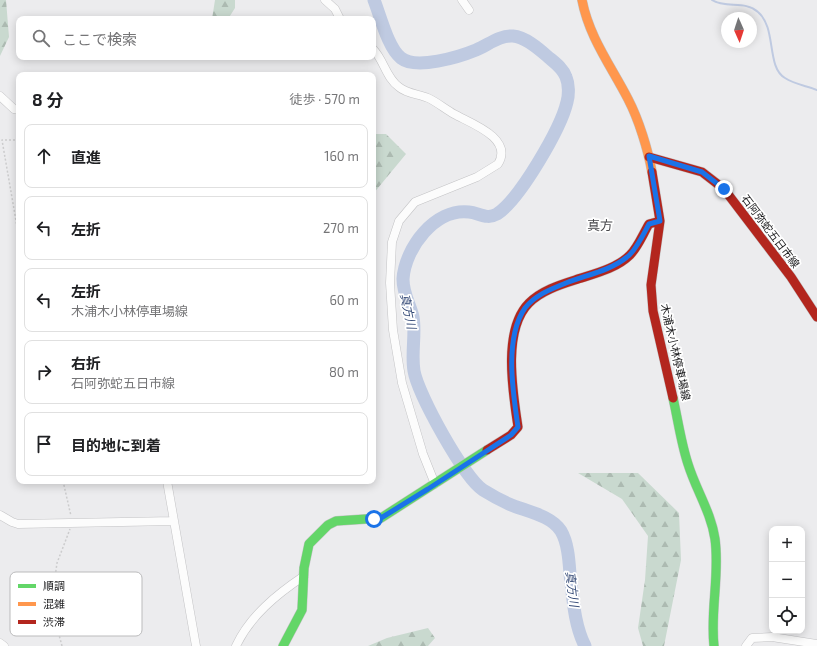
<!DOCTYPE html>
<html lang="ja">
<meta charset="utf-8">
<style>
:root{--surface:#fff;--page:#f2f2f2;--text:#202124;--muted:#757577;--line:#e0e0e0}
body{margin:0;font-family:"Exo 2","Noto Sans JP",sans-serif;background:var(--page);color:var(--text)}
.controls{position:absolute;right:12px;bottom:12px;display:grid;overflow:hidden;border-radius:8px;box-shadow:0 2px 10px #0003}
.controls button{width:36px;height:36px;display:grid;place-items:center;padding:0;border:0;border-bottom:1px solid var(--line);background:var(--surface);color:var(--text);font:20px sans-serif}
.compass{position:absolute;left:721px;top:12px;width:36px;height:36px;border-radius:50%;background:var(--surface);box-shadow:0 2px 10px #0003;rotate:177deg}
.stop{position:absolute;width:12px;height:12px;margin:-9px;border:3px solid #1a73e8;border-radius:50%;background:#fff}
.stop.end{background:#1a73e8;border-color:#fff;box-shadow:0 1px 4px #0008}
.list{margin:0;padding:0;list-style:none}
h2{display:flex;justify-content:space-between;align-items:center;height:52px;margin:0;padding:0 16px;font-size:17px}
h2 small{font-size:13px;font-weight:400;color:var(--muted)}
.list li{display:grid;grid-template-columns:26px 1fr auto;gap:12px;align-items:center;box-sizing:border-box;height:64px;margin:0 8px 8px;padding:0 8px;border:1px solid var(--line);border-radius:8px}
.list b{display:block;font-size:15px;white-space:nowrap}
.list p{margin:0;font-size:13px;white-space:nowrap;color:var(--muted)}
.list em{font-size:13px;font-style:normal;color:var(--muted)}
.icon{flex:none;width:22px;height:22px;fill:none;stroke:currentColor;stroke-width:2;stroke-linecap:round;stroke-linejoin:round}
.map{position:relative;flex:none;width:817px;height:646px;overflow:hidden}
.search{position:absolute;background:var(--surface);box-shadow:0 2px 10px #0003;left:16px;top:16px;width:360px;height:44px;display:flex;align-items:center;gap:10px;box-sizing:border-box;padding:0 14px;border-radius:8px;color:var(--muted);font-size:15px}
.panel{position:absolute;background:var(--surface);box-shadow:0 2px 10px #0003;left:16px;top:72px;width:360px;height:412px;border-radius:8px}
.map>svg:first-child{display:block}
.forest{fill:url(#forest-firs)}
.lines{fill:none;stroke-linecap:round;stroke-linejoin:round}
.stream{stroke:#bfcae1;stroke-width:2}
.river{stroke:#bfcae1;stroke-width:13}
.street-casing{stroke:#c3c3c5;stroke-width:9}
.fast-casing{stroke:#c3c3c5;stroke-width:10}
.slow-casing{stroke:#c3c3c5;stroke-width:10}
.jam-casing{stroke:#c3c3c5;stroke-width:10}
.path{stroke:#cccccd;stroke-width:1.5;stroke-dasharray:2 2;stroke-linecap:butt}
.street{stroke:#fcfcfc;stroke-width:8}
.fast{stroke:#63d668;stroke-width:9}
.slow{stroke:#ff974d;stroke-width:9}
.jam{stroke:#b3261e;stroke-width:9}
.route{stroke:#1a73e8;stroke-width:5}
.labels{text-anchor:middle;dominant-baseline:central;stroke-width:3.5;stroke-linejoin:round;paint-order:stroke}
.street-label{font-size:11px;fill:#1d1d1f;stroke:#fff}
.water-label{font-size:12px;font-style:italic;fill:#384d79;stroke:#fff}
.quarter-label{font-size:13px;fill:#48484c;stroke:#fff}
.key{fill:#fff;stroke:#bbbbbc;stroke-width:1}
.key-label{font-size:11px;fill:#1d1d1f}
</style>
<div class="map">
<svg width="817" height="646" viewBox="0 0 817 646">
<defs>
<pattern id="forest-firs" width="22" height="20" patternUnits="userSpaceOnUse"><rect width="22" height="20" fill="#c9d9cf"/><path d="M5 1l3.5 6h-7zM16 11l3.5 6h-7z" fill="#acbab1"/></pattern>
</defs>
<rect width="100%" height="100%" fill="#ececee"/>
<!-- forest -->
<path class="forest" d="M 0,0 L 6,0 L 9,37 L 0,56 Z
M 215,0 L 235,0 L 235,8 L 228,19 L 212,19 Z
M 373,134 L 386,134 L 406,154 L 373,194 Z
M 578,473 L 638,473 L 679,513 L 681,560 L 664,646 L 643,646 L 638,628 L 645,580 L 648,536 L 622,499 Z
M 428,628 L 435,638 L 428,646 L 368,646 L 387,638 Z"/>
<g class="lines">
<!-- stream -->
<path class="stream" d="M 712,0 C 726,9 745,0 758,12 C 777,28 766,67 785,78 C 794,84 807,86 817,90"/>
<!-- river -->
<path class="river" d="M 374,0 C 380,15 388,48 401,58 C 416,70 459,57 476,50 C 488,45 500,35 513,36 C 525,37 538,48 547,56 C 554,62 563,68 566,77 C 569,84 569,95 567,102 C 561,128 520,199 497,214 C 487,220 479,213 469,212 C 435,208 405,248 403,279 C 403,294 410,304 413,317 C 416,334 411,353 414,371 C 418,394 464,478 483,490 C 491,495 500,500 509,504 C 525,511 551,515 561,531 C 568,543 569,560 570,574 C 573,598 574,624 585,646"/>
<!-- street casing -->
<g class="street-casing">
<path id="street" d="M 325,0 L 335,9 L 340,19
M 462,0 L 469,10
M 373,49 C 384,60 386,78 399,87 C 407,94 419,94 428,98 C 437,102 445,109 454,114 C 470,123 514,138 498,164 L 477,177 L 415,202 L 399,221 L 392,242 L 390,283 L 393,330 L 402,383 L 423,454 L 435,484
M 0,96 L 14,109 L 19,110
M 167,481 L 196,646
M 0,515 L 12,522 L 18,524 L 174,521
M 0,643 L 4,646
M 236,646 C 250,616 277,594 304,576
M 746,646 L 752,638 L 772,637 L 817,644"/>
</g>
<!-- fast casing -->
<g class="fast-casing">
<path id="fast" d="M 673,398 C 678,420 681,443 688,464 C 696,490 711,512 715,539 C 720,575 710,610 714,646
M 283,646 L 302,610 L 304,568 L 309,544 L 328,525 L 336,521 L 381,518 L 487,450"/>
</g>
<!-- slow casing -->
<g class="slow-casing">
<path id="slow" d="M 582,0 C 589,37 611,66 628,99 C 639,120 648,150 652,172"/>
</g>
<!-- jam casing -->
<g class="jam-casing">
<path id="jam" d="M 649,157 L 702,172 L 724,189 L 791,277 L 817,317
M 652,172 L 660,221 L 651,285 L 653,311 L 673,398
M 487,450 L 511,435 L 518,427 C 513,393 502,330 529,303 C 541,291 559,285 575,280 C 593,274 616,269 630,255 C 638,247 643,234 649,224 L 660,221"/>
</g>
<!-- path -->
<path class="path" d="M 19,140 L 2,140 L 19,238
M 63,481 L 71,516
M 62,646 L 51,605 L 57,563 L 70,529"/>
<!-- street -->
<use href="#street" class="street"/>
<!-- fast -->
<use href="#fast" class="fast"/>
<!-- slow -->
<use href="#slow" class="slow"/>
<!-- jam -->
<use href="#jam" class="jam"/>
</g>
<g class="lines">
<!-- route -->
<path class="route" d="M 374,519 L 381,518 L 428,489 L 511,435 L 518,427 C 513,393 504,338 525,308 C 535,295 551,289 566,283 C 586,275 610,271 627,257 C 635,252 644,233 649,224 L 660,221 L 649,156 L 702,172 L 724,189"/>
</g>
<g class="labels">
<!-- street labels -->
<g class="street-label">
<text transform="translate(771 231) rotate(53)">石阿弥蛇五日市線</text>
<text transform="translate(676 352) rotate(77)">木浦木小林停車場線</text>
</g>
<!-- water labels -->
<g class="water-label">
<text transform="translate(409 311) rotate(78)">真方川</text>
<text transform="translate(573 589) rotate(83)">真方川</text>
</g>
<!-- quarter labels -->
<g class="quarter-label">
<text x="600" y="225">真方</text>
</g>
</g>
<!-- legend -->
<rect x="10" y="572" width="132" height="64" rx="6" class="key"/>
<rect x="18" y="584" width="18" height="4" fill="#63d668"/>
<rect x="18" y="602" width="18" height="4" fill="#ff974d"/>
<rect x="18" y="620" width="18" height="4" fill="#b3261e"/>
<g class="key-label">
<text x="43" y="590">順調</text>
<text x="43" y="608">混雑</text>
<text x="43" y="626">渋滞</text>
</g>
</svg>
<div class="controls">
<button>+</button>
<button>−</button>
<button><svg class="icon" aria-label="locate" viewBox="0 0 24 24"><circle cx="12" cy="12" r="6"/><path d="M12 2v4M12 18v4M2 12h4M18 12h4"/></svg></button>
</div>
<svg class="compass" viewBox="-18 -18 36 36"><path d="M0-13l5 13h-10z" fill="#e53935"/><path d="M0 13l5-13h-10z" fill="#757577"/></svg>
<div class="stop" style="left:374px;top:519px"></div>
<div class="stop end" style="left:724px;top:189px"></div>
<div class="search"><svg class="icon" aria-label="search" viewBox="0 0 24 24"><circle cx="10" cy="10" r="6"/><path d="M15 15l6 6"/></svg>ここで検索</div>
<section class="panel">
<h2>8 分<small>徒歩 · 570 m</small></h2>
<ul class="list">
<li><svg class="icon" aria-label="ahead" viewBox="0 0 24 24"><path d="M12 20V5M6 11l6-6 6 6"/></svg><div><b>直進</b></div><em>160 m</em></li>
<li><svg class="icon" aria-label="left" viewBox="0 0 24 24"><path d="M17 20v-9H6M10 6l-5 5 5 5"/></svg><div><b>左折</b></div><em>270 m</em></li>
<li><svg class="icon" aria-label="left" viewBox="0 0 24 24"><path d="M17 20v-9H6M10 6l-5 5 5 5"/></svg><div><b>左折</b><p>木浦木小林停車場線</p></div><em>60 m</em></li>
<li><svg class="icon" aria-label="right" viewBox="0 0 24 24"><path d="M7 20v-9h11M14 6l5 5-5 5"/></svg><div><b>右折</b><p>石阿弥蛇五日市線</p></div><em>80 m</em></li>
<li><svg class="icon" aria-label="arrive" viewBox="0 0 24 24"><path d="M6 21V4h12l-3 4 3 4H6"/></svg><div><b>目的地に到着</b></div></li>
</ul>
</section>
</div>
